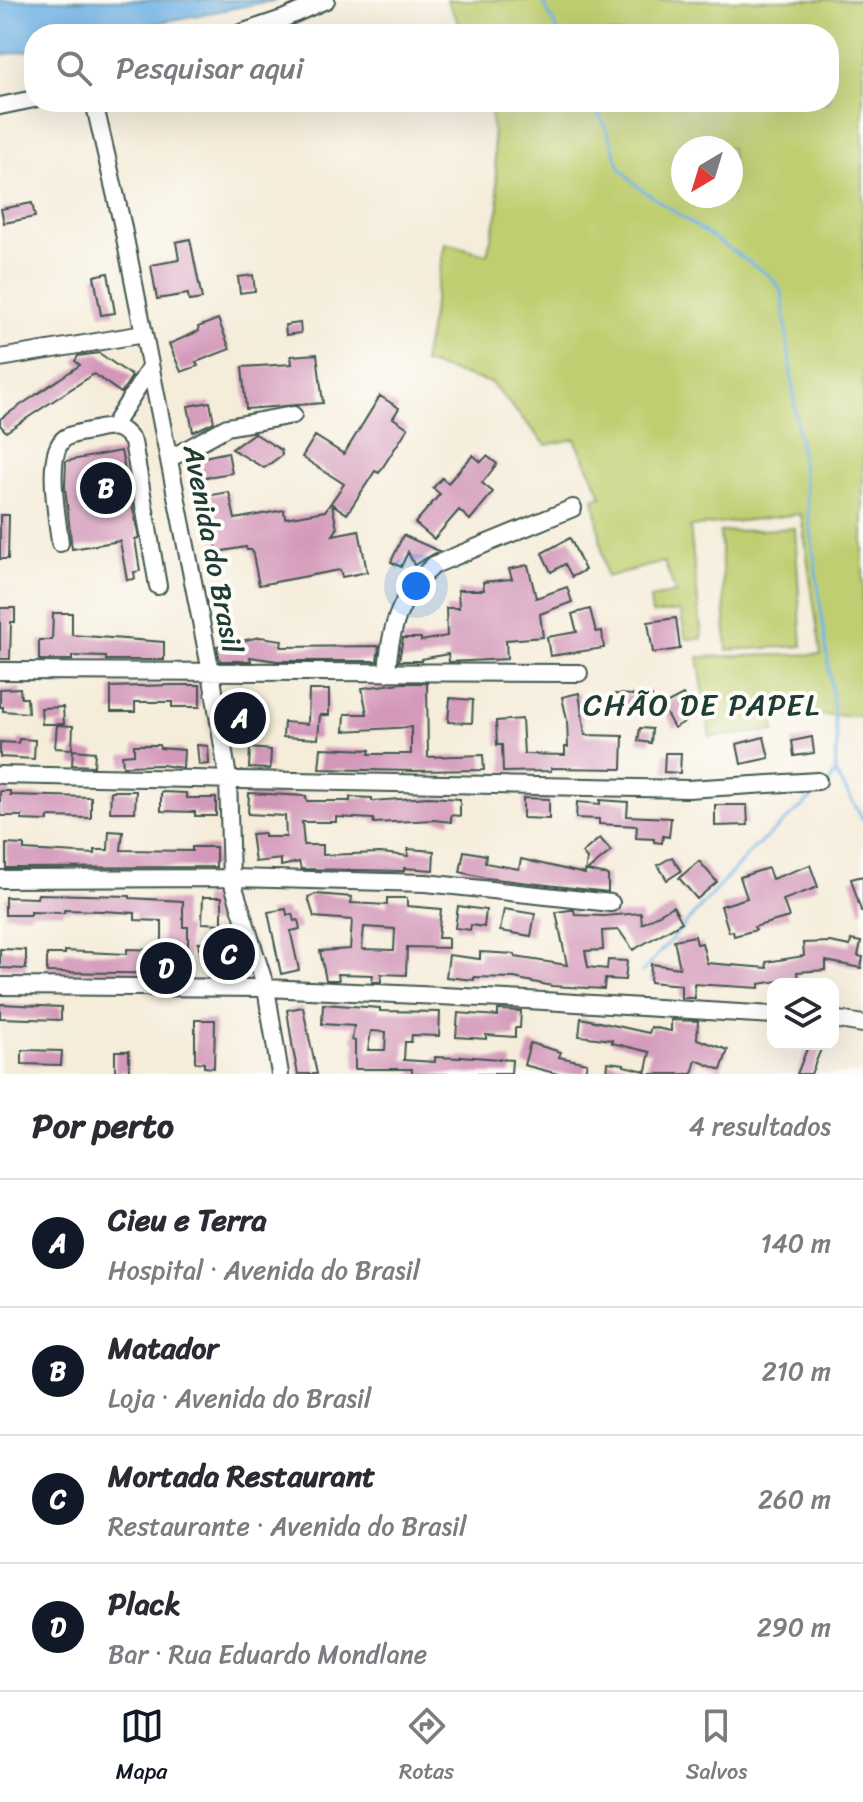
<!DOCTYPE html>
<html lang="pt">
<meta charset="utf-8">
<style>
:root{--surface:#fff;--page:#f2f2f3;--text:#2b2b33;--muted:#7c7c81;--line:#e1e1e2;--accent:#111827}
body{margin:0;font-family:Sriracha,sans-serif;background:var(--page);color:var(--text)}
.controls{position:absolute;right:24px;bottom:24px;display:grid;overflow:hidden;border-radius:16px;box-shadow:0 8px 32px #0002}
.controls button{width:72px;height:72px;display:grid;place-items:center;padding:0;border:0;border-bottom:2px solid var(--line);background:var(--surface);color:var(--text);font:40px sans-serif}
.compass{position:absolute;left:671px;top:136px;width:72px;height:72px;border-radius:50%;background:var(--surface);box-shadow:0 8px 32px #0002;rotate:218deg}
.you{position:absolute;left:416px;top:586px;width:28px;height:28px;margin:-20px;border:6px solid #fff;border-radius:50%;background:#1a73e8;box-shadow:0 0 0 12px #1a73e833}
.badge{display:grid;place-items:center;width:52px;height:52px;border-radius:50%;background:var(--accent);color:#fff;font-size:26px;font-weight:700}
.pin{position:absolute;translate:-50% -50%;border:4px solid #fff;box-shadow:0 2px 8px #0006}
.list{margin:0;padding:0;list-style:none}
h2{display:flex;justify-content:space-between;align-items:center;height:104px;margin:0;padding:0 32px;font-size:34px}
h2 small{font-size:26px;font-weight:400;color:var(--muted)}
.list li{display:grid;grid-template-columns:52px 1fr auto;gap:24px;align-items:center;box-sizing:border-box;height:128px;padding:0 32px;border-top:2px solid var(--line)}
.list b{display:block;font-size:30px;white-space:nowrap}
.list p{margin:0;font-size:26px;white-space:nowrap;color:var(--muted)}
.list em{font-size:26px;font-style:normal;color:var(--muted)}
.icon{flex:none;width:44px;height:44px;fill:none;stroke:currentColor;stroke-width:2;stroke-linecap:round;stroke-linejoin:round}
.map{position:relative;flex:none;width:863px;height:1074px;overflow:hidden}
.search{position:absolute;background:var(--surface);box-shadow:0 8px 32px #0002;left:24px;right:24px;top:24px;height:88px;display:flex;align-items:center;gap:20px;box-sizing:border-box;padding:0 28px;border-radius:32px;color:var(--muted);font-size:30px}
.sheet{height:616px;background:var(--surface)}
nav{display:flex;justify-content:space-around;align-items:center;box-sizing:border-box;height:112px;border-top:2px solid var(--line);background:var(--surface);font-size:22px;color:var(--muted)}
nav a{display:grid;justify-items:center;gap:4px}
nav .on{color:var(--accent)}
.map>svg:first-child{display:block}
.green{fill:#bfce70;stroke:#6f8652;stroke-width:2;fill-rule:evenodd}
.water{fill:#6fb2e4;stroke:#47788c;stroke-width:2}
.lines{fill:none;stroke-linecap:round;stroke-linejoin:round}
.stream{stroke:#6fb2e4;stroke-width:3}
.building{fill:#d397b9;fill-rule:evenodd}
.minor-casing{stroke:#3f574d;stroke-width:20}
.minor{stroke:#fff;stroke-width:16}
.labels{text-anchor:middle;dominant-baseline:central;stroke-width:8;stroke-linejoin:round;paint-order:stroke}
.street-label{font-size:28px;fill:#1f3d34;stroke:#fdfcf7}
.neighbourhood-label{font-size:30px;letter-spacing:2px;fill:#1f3d34;stroke:#fdfcf7}
</style>
<div class="map">
<svg width="863" height="1074" viewBox="0 0 863 1074">
<rect width="100%" height="100%" fill="#fdfcf7"/>
<filter id="ink" filterUnits="userSpaceOnUse"><feTurbulence type="fractalNoise" baseFrequency=".0125" numOctaves="2"/><feDisplacementMap in="SourceGraphic" scale="16" xChannelSelector="R" yChannelSelector="G"/><feConvolveMatrix kernelMatrix="1 2 1 2 8 2 1 2 1" color-interpolation-filters="sRGB"/></filter>
<filter id="wash" filterUnits="userSpaceOnUse"><feTurbulence type="fractalNoise" baseFrequency=".006" numOctaves="4" result="noise"/><feDisplacementMap in="SourceGraphic" scale="32" xChannelSelector="R" yChannelSelector="G"/><feGaussianBlur stdDeviation="1.8" result="paint"/><feColorMatrix in="noise" values="0 0 0 0 0 0 0 0 0 0 0 0 0 0 0 0 0 1.4 0 .05"/><feComposite in="paint" operator="in"/></filter>
<g filter="url(#wash)">
<rect width="100%" height="100%" fill="#f5ecd9"/>
<!-- green -->
<path class="green" d="M 447,0 L 863,0 L 863,716 L 772,715 L 775,731 L 710,737 L 698,657 L 821,654 L 801,514 L 690,527 L 702,639 L 686,639 L 680,611 L 652,614 L 650,598 L 676,593 L 664,562 L 606,577 L 594,498 L 602,496 L 575,439 L 546,445 L 491,383 L 423,363 L 445,243 L 487,254 L 499,207 L 490,102 L 829,102 L 829,34 L 464,34 ZM 731,148 L 731,196 L 683,196 L 683,148 Z
M 795,528 L 802,646 L 727,650 L 720,532 Z"/>
<!-- water -->
<path class="water" d="M 0,0 L 277,0 L 99,34 L 34,34 L 34,50 L 0,55 Z"/>
<g class="lines">
<!-- stream -->
<path class="stream" d="M 542,0 L 559,34
M 593,102 L 609,135 L 620,168 L 638,187 L 771,277 L 782,292 L 796,417 L 832,692 L 837,743 L 835,772 L 863,819
M 642,972 L 752,850 L 830,782 L 835,772"/>
</g>
<g id="blocks">
<!-- building -->
<path class="building" d="M 32,203 L 35,217 L 4,223 L 1,209 Z
M 190,239 L 202,299 L 189,301 L 188,294 L 157,299 L 151,265 L 179,260 L 176,242 Z
M 108,273 L 115,313 L 101,315 L 94,276 Z
M 253,275 L 255,291 L 240,293 L 238,277 Z
M 218,319 L 230,349 L 196,362 L 198,366 L 181,372 L 169,344 L 199,331 L 198,327 Z
M 300,323 L 301,333 L 286,335 L 285,325 Z
M 99,353 L 132,376 L 121,393 L 94,374 L 6,432 L 0,425 L 0,419 L 80,365 L 75,361 L 78,356 Z
M 317,354 L 323,403 L 246,409 L 242,367 L 292,364 L 291,356 Z
M 380,396 L 399,408 L 393,418 L 408,428 L 379,473 L 375,471 L 347,514 L 332,504 L 337,529 L 333,535 L 359,530 L 367,572 L 342,577 L 340,570 L 259,585 L 252,550 L 247,550 L 246,547 L 217,552 L 206,496 L 229,492 L 235,519 L 284,510 L 285,518 L 325,511 L 344,484 L 302,457 L 315,436 L 344,454 Z
M 210,402 L 214,422 L 193,432 L 188,406 Z
M 254,433 L 281,450 L 282,455 L 264,468 L 232,449 Z
M 121,451 L 139,538 L 135,539 L 140,571 L 134,572 L 135,579 L 127,580 L 120,541 L 72,549 L 65,487 L 66,461 Z
M 228,452 L 232,473 L 194,479 L 190,460 Z
M 473,455 L 481,462 L 487,456 L 497,464 L 482,483 L 493,492 L 470,520 L 459,510 L 434,539 L 415,523 L 440,494 L 433,488 L 442,478 L 448,483 Z
M 0,515 L 9,515 L 8,559 L 0,559 Z
M 403,535 L 439,551 L 414,565 L 408,552 L 401,567 L 391,562 Z
M 570,538 L 585,570 L 572,577 L 565,564 L 551,572 L 542,553 Z
M 528,565 L 536,598 L 567,587 L 572,602 L 540,614 L 543,637 L 506,640 L 507,659 L 449,662 L 448,654 L 421,659 L 421,661 L 399,661 L 403,638 L 421,638 L 421,641 L 447,636 L 446,608 L 459,608 L 458,590 L 484,590 L 483,582 L 512,579 L 509,569 Z
M 0,608 L 15,608 L 15,622 L 11,622 L 10,659 L 0,659 Z
M 590,609 L 596,632 L 602,631 L 604,648 L 550,656 L 547,637 L 577,632 L 572,614 Z
M 53,613 L 72,613 L 72,635 L 164,642 L 164,660 L 106,660 L 106,657 L 72,656 L 72,660 L 39,660 L 39,640 L 52,640 Z
M 676,618 L 680,649 L 653,653 L 648,622 Z
M 260,637 L 282,640 L 281,647 L 379,646 L 377,661 L 277,661 L 250,657 L 251,661 L 220,661 L 217,646 Z
M 402,683 L 427,683 L 428,757 L 483,755 L 484,770 L 414,771 L 319,769 L 321,748 L 370,750 L 369,754 L 411,754 L 411,727 L 344,731 L 345,714 L 367,714 L 362,688 Z
M 172,685 L 200,685 L 200,707 L 172,707 L 172,702 L 135,702 L 135,712 L 111,712 L 111,687 Z
M 20,688 L 21,698 L 27,698 L 28,713 L 3,711 L 3,707 L 0,707 L 0,689 Z
M 309,690 L 329,690 L 329,715 L 320,715 L 318,739 L 283,737 L 284,722 L 308,724 Z
M 579,693 L 585,735 L 623,736 L 622,769 L 551,768 L 551,771 L 503,772 L 502,745 L 497,745 L 496,721 L 522,719 L 524,754 L 565,755 L 565,747 L 568,747 L 567,720 L 562,697 Z
M 615,694 L 652,696 L 651,713 L 614,709 Z
M 683,695 L 695,716 L 674,728 L 662,706 Z
M 450,698 L 473,700 L 472,723 L 448,722 Z
M 252,706 L 257,730 L 239,734 L 233,710 Z
M 63,707 L 64,724 L 42,724 L 41,708 Z
M 57,725 L 73,726 L 72,749 L 55,748 Z
M 640,728 L 652,729 L 651,743 L 638,741 Z
M 764,737 L 769,758 L 741,764 L 737,744 Z
M 812,737 L 814,753 L 794,756 L 792,741 Z
M 19,739 L 35,740 L 34,759 L 0,757 L 0,742 L 18,743 Z
M 134,745 L 159,745 L 160,748 L 184,750 L 183,768 L 162,765 L 123,766 L 122,755 L 134,754 Z
M 197,745 L 208,746 L 209,764 L 199,765 Z
M 250,748 L 271,750 L 270,769 L 249,768 Z
M 73,750 L 95,752 L 94,766 L 72,765 Z
M 665,753 L 681,753 L 680,773 L 664,772 Z
M 0,791 L 10,791 L 10,795 L 91,797 L 91,818 L 48,817 L 48,821 L 22,820 L 22,816 L 0,816 Z
M 111,791 L 136,791 L 135,812 L 110,812 Z
M 161,792 L 186,793 L 186,798 L 216,798 L 216,816 L 195,816 L 195,812 L 161,811 Z
M 249,793 L 306,796 L 307,801 L 350,801 L 350,797 L 372,798 L 372,801 L 429,797 L 460,799 L 460,816 L 451,815 L 451,822 L 434,820 L 374,823 L 373,819 L 336,817 L 336,822 L 302,822 L 304,845 L 323,845 L 323,855 L 381,853 L 408,856 L 408,849 L 434,851 L 433,870 L 404,868 L 404,871 L 301,869 L 299,862 L 281,866 L 281,859 L 255,862 L 251,834 L 264,833 L 264,837 L 286,837 L 285,816 L 248,814 Z
M 523,798 L 549,799 L 549,819 L 523,818 Z
M 600,800 L 628,802 L 627,816 L 671,818 L 669,837 L 663,836 L 662,843 L 654,842 L 654,839 L 636,838 L 637,826 L 599,824 L 599,819 L 576,818 L 577,802 L 600,804 Z
M 715,805 L 747,805 L 748,825 L 715,826 Z
M 109,831 L 123,832 L 121,850 L 192,851 L 192,847 L 216,847 L 216,867 L 6,868 L 6,844 L 24,845 L 24,850 L 95,854 L 95,850 L 108,850 Z
M 600,838 L 611,851 L 587,871 L 608,875 L 608,892 L 486,878 L 460,872 L 464,851 L 486,855 L 485,863 L 519,869 L 521,859 L 585,874 L 587,859 L 582,853 Z
M 672,857 L 681,871 L 667,880 L 658,865 Z
M 699,861 L 717,882 L 697,899 L 679,878 Z
M 810,865 L 818,887 L 783,900 L 789,917 L 754,927 L 756,930 L 734,936 L 733,931 L 729,932 L 721,906 L 747,898 L 740,877 L 768,868 L 772,879 Z
M 863,876 L 863,911 L 861,911 L 851,879 Z
M 38,894 L 130,896 L 130,898 L 183,901 L 183,927 L 188,927 L 188,974 L 47,972 L 47,954 L 65,954 L 65,951 L 127,954 L 127,949 L 162,950 L 162,921 L 135,920 L 135,913 L 103,911 L 64,910 L 64,913 L 31,912 L 31,915 L 5,915 L 5,897 L 37,898 Z
M 316,894 L 352,897 L 351,903 L 387,905 L 387,898 L 407,898 L 407,906 L 441,909 L 438,938 L 448,938 L 448,948 L 407,947 L 406,975 L 381,974 L 381,982 L 372,982 L 373,975 L 338,974 L 339,980 L 326,980 L 320,951 L 350,949 L 352,920 L 314,917 L 308,897 ZM 364,927 L 395,929 L 394,950 L 362,949 Z
M 203,897 L 222,897 L 222,924 L 202,923 Z
M 458,906 L 486,910 L 484,927 L 471,925 L 470,930 L 455,928 Z
M 673,906 L 682,922 L 633,950 L 619,930 L 602,931 L 603,950 L 585,951 L 588,967 L 607,969 L 608,960 L 627,961 L 625,980 L 605,979 L 604,989 L 552,986 L 514,978 L 474,977 L 474,980 L 446,977 L 449,955 L 480,959 L 480,952 L 515,954 L 515,957 L 567,965 L 556,912 L 570,910 L 574,910 L 575,915 L 604,916 L 641,913 L 642,924 Z
M 286,909 L 287,915 L 292,914 L 294,921 L 298,920 L 300,929 L 291,931 L 291,934 L 299,970 L 281,974 L 268,912 Z
M 504,909 L 535,914 L 531,936 L 500,931 Z
M 232,936 L 238,961 L 203,965 L 198,943 Z
M 695,936 L 697,944 L 702,943 L 707,963 L 767,968 L 766,962 L 804,956 L 803,943 L 830,942 L 850,946 L 851,940 L 861,942 L 858,956 L 863,957 L 861,968 L 826,961 L 826,970 L 797,972 L 798,978 L 759,984 L 759,988 L 694,984 L 695,998 L 681,998 L 681,985 L 650,982 L 651,964 L 680,968 L 674,940 Z
M 0,949 L 26,950 L 26,969 L 0,968 Z
M 0,1004 L 61,1007 L 61,1020 L 0,1018 Z
M 323,1004 L 380,1008 L 380,1011 L 440,1012 L 439,1036 L 412,1035 L 411,1042 L 405,1042 L 404,1060 L 435,1062 L 435,1057 L 460,1058 L 461,1056 L 512,1060 L 511,1074 L 412,1074 L 412,1069 L 355,1069 L 355,1041 L 352,1040 L 354,1026 L 322,1024 ZM 371,1031 L 386,1032 L 385,1050 L 368,1050 Z
M 303,1007 L 305,1018 L 317,1074 L 298,1074 L 293,1050 L 287,1010 Z
M 498,1010 L 521,1011 L 520,1028 L 515,1028 L 515,1037 L 486,1035 L 486,1039 L 456,1037 L 458,1013 L 498,1016 Z
M 581,1018 L 649,1033 L 651,1027 L 671,1031 L 671,1020 L 698,1021 L 697,1039 L 728,1050 L 721,1070 L 696,1060 L 692,1074 L 607,1074 L 608,1062 L 624,1064 L 624,1066 L 645,1071 L 645,1074 L 650,1052 L 612,1043 L 612,1040 L 579,1036 Z
M 195,1020 L 215,1020 L 214,1068 L 204,1067 L 204,1063 L 195,1062 Z
M 530,1043 L 561,1052 L 559,1057 L 587,1063 L 584,1074 L 558,1074 L 524,1065 Z
M 809,1044 L 823,1044 L 811,1074 L 797,1074 Z
M 22,1050 L 62,1051 L 61,1065 L 22,1064 Z
M 115,1051 L 129,1051 L 129,1072 L 115,1071 Z"/>
</g>
</g>
<g filter="url(#ink)">
<use href="#blocks" fill-opacity="0" stroke="#3f574d" stroke-width="2"/>
<g class="lines">
<!-- minor casing -->
<g class="minor-casing">
<path id="minor" d="M 238,34 L 285,18 L 326,0
M 94,102 L 122,223 L 211,672 L 228,778 L 231,878 L 266,988 L 280,1074
M 0,106 L 34,99
M 0,358 L 144,334
M 113,426 L 150,368
M 169,459 L 227,427 L 293,415
M 60,543 C 58,520 44,453 65,438 C 72,433 87,432 95,430 C 114,425 122,426 133,442 L 158,586
M 0,671 L 579,673
M 387,673 C 390,628 399,596 434,565 L 573,508
M 0,775 L 688,789 L 818,781
M 0,879 L 231,878 L 426,883 L 611,903
M 0,986 L 266,988 L 527,1000 L 773,1015
M 833,1019 L 863,1024"/>
</g>
<!-- minor -->
<use href="#minor" class="minor"/>
</g>
</g>
<g class="labels">
<!-- street labels -->
<g class="street-label">
<text transform="translate(213 549) rotate(79)">Avenida do Brasil</text>
</g>
<!-- neighbourhood labels -->
<g class="neighbourhood-label">
<text x="702" y="705">CHÃO DE PAPEL</text>
</g>
</g>
</svg>
<div class="controls">
<button><svg class="icon" aria-label="layers" viewBox="0 0 24 24"><path d="M12 4l9 5-9 5-9-5zM3 14l9 5 9-5"/></svg></button>
</div>
<svg class="compass" viewBox="-18 -18 36 36"><path d="M0-13l5 13h-10z" fill="#e53935"/><path d="M0 13l5-13h-10z" fill="#7c7c81"/></svg>
<div class="you"></div>
<div class="pin badge" style="left:240px;top:718px">A</div>
<div class="pin badge" style="left:106px;top:488px">B</div>
<div class="pin badge" style="left:229px;top:954px">C</div>
<div class="pin badge" style="left:166px;top:968px">D</div>
<div class="search"><svg class="icon" aria-label="search" viewBox="0 0 24 24"><circle cx="10" cy="10" r="6"/><path d="M15 15l6 6"/></svg>Pesquisar aqui</div>
</div>
<section class="sheet">
<h2>Por perto<small>4 resultados</small></h2>
<ul class="list">
<li><span class="badge">A</span><div><b>Cieu e Terra</b><p>Hospital · Avenida do Brasil</p></div><em>140 m</em></li>
<li><span class="badge">B</span><div><b>Matador</b><p>Loja · Avenida do Brasil</p></div><em>210 m</em></li>
<li><span class="badge">C</span><div><b>Mortada Restaurant</b><p>Restaurante · Avenida do Brasil</p></div><em>260 m</em></li>
<li><span class="badge">D</span><div><b>Plack</b><p>Bar · Rua Eduardo Mondlane</p></div><em>290 m</em></li>
</ul>
</section>
<nav>
<a class="on"><svg class="icon" aria-label="map" viewBox="0 0 24 24"><path d="M3 6l6-2 6 2 6-2v14l-6 2-6-2-6 2zM9 4v14M15 6v14"/></svg>Mapa</a>
<a><svg class="icon" aria-label="directions" viewBox="0 0 24 24"><path d="M12 3l9 9-9 9-9-9zM9 14v-3h6M13 9l2 2-2 2"/></svg>Rotas</a>
<a><svg class="icon" aria-label="saved" viewBox="0 0 24 24"><path d="M7 4h10v16l-5-4-5 4z"/></svg>Salvos</a>
</nav>
